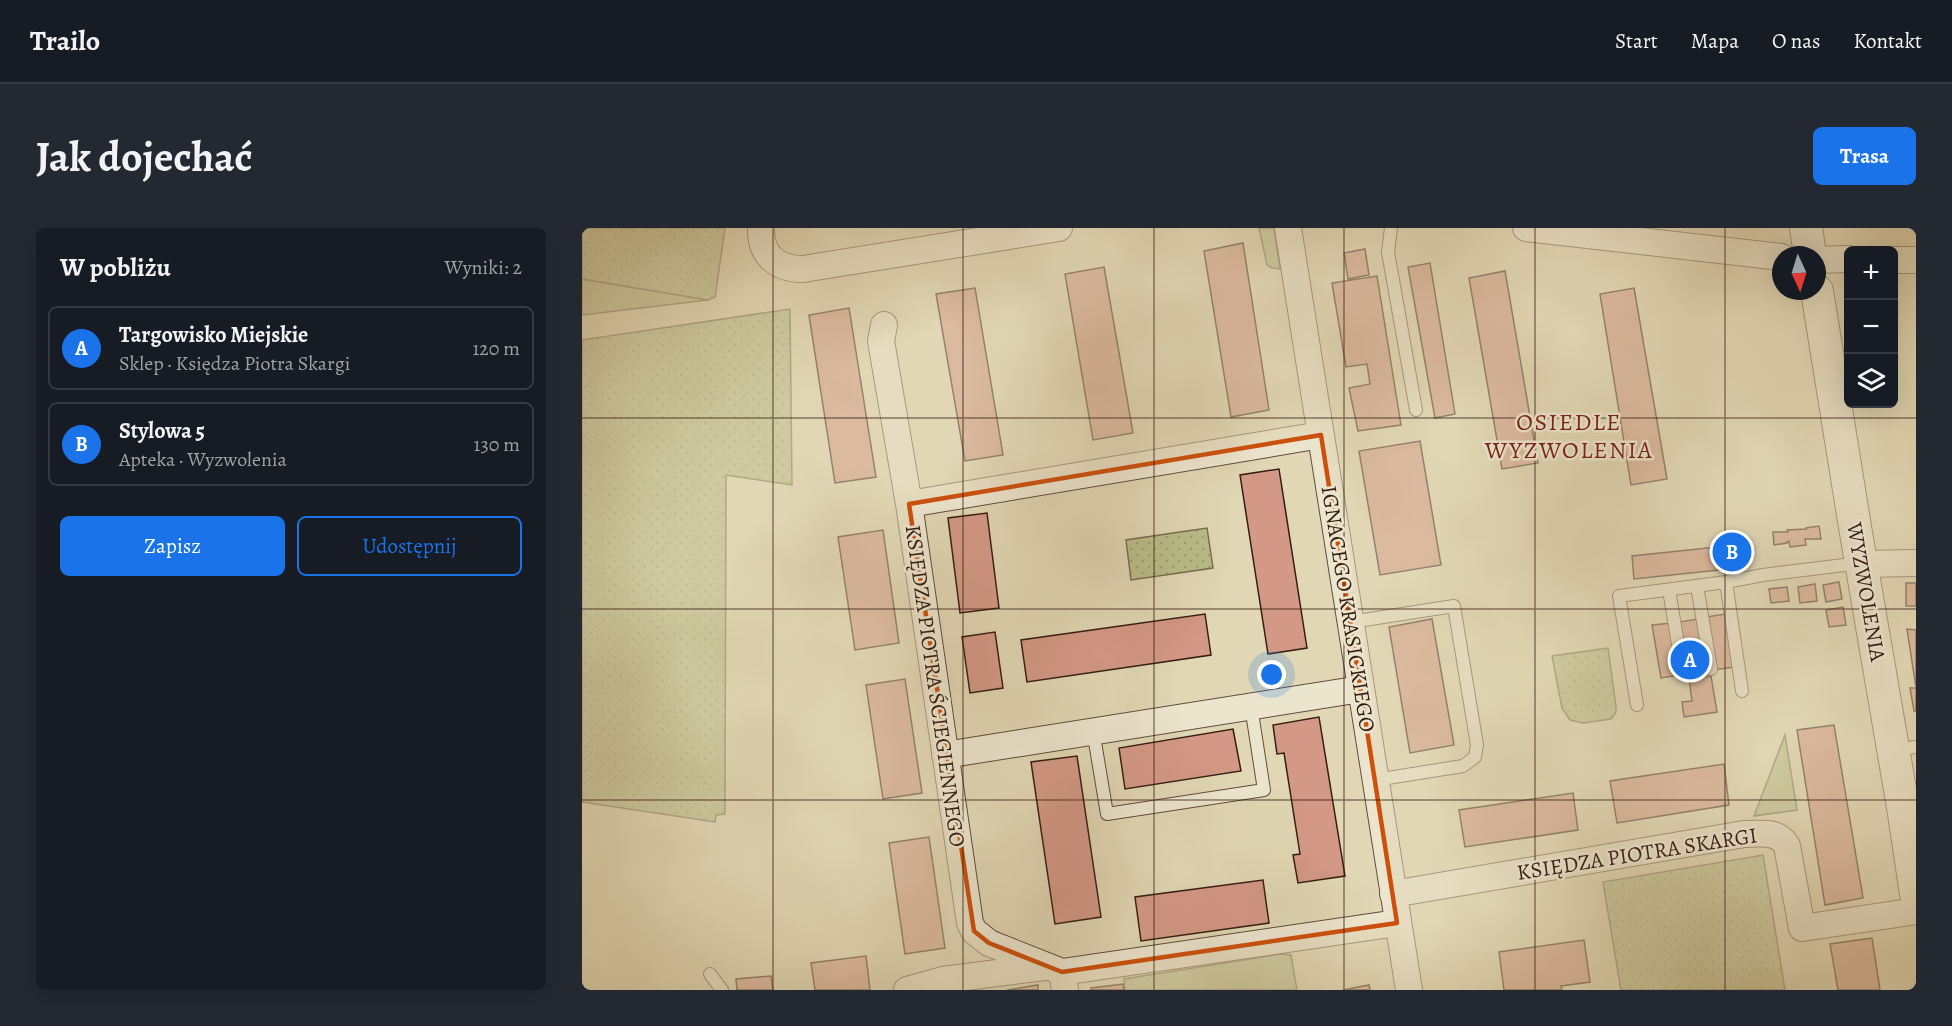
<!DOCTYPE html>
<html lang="pl">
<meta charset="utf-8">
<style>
:root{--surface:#171b24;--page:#242831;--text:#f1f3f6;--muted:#9ea1a6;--line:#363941;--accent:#1a73e8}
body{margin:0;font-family:Alegreya,serif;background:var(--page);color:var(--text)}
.controls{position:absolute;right:18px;top:18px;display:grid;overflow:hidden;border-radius:9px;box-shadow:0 6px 24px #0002}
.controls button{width:54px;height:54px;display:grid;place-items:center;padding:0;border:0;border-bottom:2px solid var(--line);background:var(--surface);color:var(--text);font:30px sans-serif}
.compass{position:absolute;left:1190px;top:18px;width:54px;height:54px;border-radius:50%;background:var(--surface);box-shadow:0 6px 24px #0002;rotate:176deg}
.you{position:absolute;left:690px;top:447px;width:21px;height:21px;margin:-15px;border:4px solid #fff;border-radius:50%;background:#1a73e8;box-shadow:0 0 0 9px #1a73e833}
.badge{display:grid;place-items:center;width:39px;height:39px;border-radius:50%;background:var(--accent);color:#fff;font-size:20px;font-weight:700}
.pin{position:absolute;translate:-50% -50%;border:3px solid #fff;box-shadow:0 2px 6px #0006}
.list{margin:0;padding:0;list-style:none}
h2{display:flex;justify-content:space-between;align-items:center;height:78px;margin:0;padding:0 24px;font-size:26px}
h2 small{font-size:20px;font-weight:400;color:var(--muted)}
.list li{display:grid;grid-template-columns:39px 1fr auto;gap:18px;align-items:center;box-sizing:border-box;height:84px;margin:0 12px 12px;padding:0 12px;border:2px solid var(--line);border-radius:9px}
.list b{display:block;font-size:22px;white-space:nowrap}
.list p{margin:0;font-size:20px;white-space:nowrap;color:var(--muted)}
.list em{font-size:20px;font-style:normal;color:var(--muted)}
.actions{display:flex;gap:12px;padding:18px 24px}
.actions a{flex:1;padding:14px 0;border:2px solid var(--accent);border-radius:9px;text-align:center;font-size:21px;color:var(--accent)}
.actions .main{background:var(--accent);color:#fff}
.icon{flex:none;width:33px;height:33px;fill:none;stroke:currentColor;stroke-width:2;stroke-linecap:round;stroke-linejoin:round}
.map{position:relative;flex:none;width:1334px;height:762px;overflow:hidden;border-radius:9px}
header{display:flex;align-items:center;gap:36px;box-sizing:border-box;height:84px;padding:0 30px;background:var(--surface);border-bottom:2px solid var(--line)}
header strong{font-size:28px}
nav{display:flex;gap:33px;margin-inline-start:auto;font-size:21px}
.intro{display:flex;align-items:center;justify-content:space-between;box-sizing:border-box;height:144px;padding:0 36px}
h1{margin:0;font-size:42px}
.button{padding:15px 27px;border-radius:9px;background:var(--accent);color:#fff;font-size:21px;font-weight:700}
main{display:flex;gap:36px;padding:0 36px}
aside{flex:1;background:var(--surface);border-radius:9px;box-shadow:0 6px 24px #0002}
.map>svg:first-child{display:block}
.grass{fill:#b9bd89;stroke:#786d4e;stroke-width:1.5}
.park{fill:url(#park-dots);stroke:#786d4e;stroke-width:1.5}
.building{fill:#d49886;stroke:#361d13;stroke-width:1.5}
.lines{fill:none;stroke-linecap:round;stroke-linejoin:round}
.service-casing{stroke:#614c3b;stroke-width:14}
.minor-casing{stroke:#614c3b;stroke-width:28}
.tertiary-casing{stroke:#614c3b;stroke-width:34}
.service{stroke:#ece5ce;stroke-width:12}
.minor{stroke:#ece5ce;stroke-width:26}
.tertiary{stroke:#ece5ce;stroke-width:32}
.marked{fill:none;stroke:#cd500d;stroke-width:4.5;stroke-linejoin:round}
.grid{fill:none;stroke:#361d13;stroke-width:1.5;stroke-opacity:0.55}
.labels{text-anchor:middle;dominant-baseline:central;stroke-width:5;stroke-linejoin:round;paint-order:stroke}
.street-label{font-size:22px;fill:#361d13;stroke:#ece5ce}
.neighbourhood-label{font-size:24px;letter-spacing:1.5px;fill:#7a1f14;stroke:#ece5ce}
</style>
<header>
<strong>Trailo</strong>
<nav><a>Start</a><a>Mapa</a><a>O nas</a><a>Kontakt</a></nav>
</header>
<div class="intro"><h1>Jak dojechać</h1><a class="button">Trasa</a></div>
<main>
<aside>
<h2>W pobliżu<small>Wyniki: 2</small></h2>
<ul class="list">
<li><span class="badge">A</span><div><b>Targowisko Miejskie</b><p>Sklep · Księdza Piotra Skargi</p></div><em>120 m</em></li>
<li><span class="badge">B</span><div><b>Stylowa 5</b><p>Apteka · Wyzwolenia</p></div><em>130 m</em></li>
</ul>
<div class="actions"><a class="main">Zapisz</a><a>Udostępnij</a></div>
</aside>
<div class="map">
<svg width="1334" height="762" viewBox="0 0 1334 762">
<defs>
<pattern id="park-dots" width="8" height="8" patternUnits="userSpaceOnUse" patternTransform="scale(1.5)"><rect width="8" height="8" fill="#b9bd89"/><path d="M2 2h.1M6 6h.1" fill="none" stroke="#a0a275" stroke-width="1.8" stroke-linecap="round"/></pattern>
</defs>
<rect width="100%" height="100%" fill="#e1d7b4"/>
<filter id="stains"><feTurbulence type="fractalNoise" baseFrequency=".00333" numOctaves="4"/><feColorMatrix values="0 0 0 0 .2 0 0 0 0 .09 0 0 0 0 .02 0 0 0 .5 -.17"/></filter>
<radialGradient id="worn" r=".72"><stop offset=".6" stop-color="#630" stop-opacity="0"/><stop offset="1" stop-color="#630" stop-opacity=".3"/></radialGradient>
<!-- grass -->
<path class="grass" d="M 677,0 L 692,0 L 698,41 L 690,40 L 685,37 Z
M 0,51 L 126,72 L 0,87 Z
M 1203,507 L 1215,582 L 1172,588 Z
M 699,726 L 709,727 L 715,762 L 543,762 L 542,751 Z"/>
<!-- park -->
<path class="park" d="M 0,0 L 143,0 L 133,69 L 126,72 L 0,51 Z
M 208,81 L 210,257 L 144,247 L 143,586 L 134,587 L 133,594 L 0,574 L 0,112 Z
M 625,300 L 631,340 L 549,352 L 544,312 Z
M 1026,420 L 1034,479 L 1034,484 L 1029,491 L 1001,495 L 988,492 L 980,480 L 970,428 Z
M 1181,627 L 1203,762 L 1039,762 L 1021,654 Z"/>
<!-- building -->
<path class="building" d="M 661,15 L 687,182 L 649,189 L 622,23 Z
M 783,21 L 787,47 L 766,51 L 762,25 Z
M 848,35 L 873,186 L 853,190 L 826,39 Z
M 522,39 L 551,205 L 511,212 L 483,46 Z
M 923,43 L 956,235 L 920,241 L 887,50 Z
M 795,48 L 819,197 L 776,203 L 767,160 L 788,156 L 785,136 L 764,139 L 750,55 Z
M 393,60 L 421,227 L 383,233 L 354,66 Z
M 1052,60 L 1085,251 L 1049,257 L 1018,66 Z
M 267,80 L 294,249 L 253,255 L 227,87 Z
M 838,213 L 859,337 L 798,347 L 777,223 Z
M 697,241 L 725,420 L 686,426 L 658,247 Z
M 405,285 L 417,380 L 378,385 L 366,290 Z
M 1237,298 L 1239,311 L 1223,311 L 1224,317 L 1208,319 L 1207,313 L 1205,314 L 1205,315 L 1192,317 L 1191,304 L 1206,304 L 1205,302 L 1224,301 L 1224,300 Z
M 301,302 L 317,415 L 273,422 L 256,309 Z
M 1163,316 L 1165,339 L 1052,351 L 1050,328 Z
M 1257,354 L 1260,371 L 1244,374 L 1241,357 Z
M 1324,355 L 1334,355 L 1334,378 L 1324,378 Z
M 1233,356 L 1235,373 L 1218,375 L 1216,359 Z
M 1205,359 L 1207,373 L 1189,375 L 1187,361 Z
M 1261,379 L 1264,397 L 1247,399 L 1244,382 Z
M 623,386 L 629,427 L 445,454 L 439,412 Z
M 1143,386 L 1152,439 L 1132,442 L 1124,389 Z
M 850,391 L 872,517 L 828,525 L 807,399 Z
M 1116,391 L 1124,444 L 1105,446 L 1097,394 Z
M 1090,395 L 1098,447 L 1079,450 L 1070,397 Z
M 1325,401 L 1334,402 L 1334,483 L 1332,483 L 1328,460 L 1334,460 Z
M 413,404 L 421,460 L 388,465 L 380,409 Z
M 1129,448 L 1135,484 L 1102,489 L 1100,474 L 1110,473 L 1107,451 Z
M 323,451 L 340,565 L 301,571 L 284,457 Z
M 737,489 L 763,648 L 716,655 L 711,627 L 718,626 L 702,525 L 695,526 L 691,497 Z
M 1252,497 L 1281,670 L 1243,677 L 1215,502 Z
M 651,501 L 659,543 L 543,561 L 537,520 Z
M 495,528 L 519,689 L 473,696 L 449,534 Z
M 1142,536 L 1147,577 L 1035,595 L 1028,553 Z
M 991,565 L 996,602 L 883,619 L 877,582 Z
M 347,609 L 363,720 L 323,726 L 307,615 Z
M 681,652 L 687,695 L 559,713 L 553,669 Z
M 1290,710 L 1298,762 L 1256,762 L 1248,716 Z
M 1002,712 L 1008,754 L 979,758 L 980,762 L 922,762 L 917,724 Z
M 284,728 L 288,762 L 233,762 L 229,735 Z
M 189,748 L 191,762 L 155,762 L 154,751 Z
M 541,756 L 542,762 L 509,762 L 509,760 Z
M 456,757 L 456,762 L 425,762 Z
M 787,757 L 788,762 L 761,762 Z"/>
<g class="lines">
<!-- service casing -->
<g class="service-casing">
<path id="service" d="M 809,0 L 806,24 L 834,182
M 1144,354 L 1160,463
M 1115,358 L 1129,441
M 1087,362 L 1101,446
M 769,394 L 872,378 L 895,517 L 893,529 L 881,538 L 793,552
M 1055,477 L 1037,368 L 1144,354 L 1181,347 L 1262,337 L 1279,336
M 511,502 L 525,586 L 682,562 L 669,478
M 1313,522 L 1334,519
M 128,746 L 140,762"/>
</g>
<!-- minor casing -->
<g class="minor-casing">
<path id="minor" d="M 179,0 C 178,27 195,41 221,41 L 477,0
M 706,0 L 827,762
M 944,0 L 1199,29
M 1235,32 L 1266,31
M 1312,32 L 1334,32
M 302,97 L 299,113 L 327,276 L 388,695 L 392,703 L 407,715 L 480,744 L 483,762
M 327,276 L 739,207
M 1280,336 L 1334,335
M 363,527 L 779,461
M 811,666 L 1162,606 C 1179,606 1196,602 1205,618 L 1220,700 L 1334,683
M 480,744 L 815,695
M 325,762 L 361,752 L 462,739"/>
</g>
<!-- tertiary casing -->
<g class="tertiary-casing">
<path id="tertiary" d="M 1224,0 L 1228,27
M 1235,63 L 1273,299 L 1321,579 L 1334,666"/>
</g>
<!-- service -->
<use href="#service" class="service"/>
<!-- minor -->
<use href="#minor" class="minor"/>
<!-- tertiary -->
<use href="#tertiary" class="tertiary"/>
</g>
<!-- marked area -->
<path d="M0 0H1334V762H0ZM 739,207 L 815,695 L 480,744 L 407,715 L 392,703 L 327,276 Z" fill="#e1d7b4" fill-opacity=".55" fill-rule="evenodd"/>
<path class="marked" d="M 739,207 L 815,695 L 480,744 L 407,715 L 392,703 L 327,276 Z"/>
<!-- grid -->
<path class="grid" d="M 191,0 L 191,762M 381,0 L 381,762M 572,0 L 572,762M 762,0 L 762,762M 953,0 L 953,762M 1143,0 L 1143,762M 0,190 L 1334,190M 0,381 L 1334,381M 0,572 L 1334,572"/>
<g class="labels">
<!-- street labels -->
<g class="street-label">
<text transform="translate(1284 364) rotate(80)">WYZWOLENIA</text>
<text transform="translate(766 381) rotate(81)">IGNACEGO KRASICKIEGO</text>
<text transform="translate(353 458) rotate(82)">KSIĘDZA PIOTRA ŚCIEGIENNEGO</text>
<text transform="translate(1055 626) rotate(-9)">KSIĘDZA PIOTRA SKARGI</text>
</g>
<!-- neighbourhood labels -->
<g class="neighbourhood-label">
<text x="987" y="194">OSIEDLE<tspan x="987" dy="28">WYZWOLENIA</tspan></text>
</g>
</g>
<rect width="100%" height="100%" filter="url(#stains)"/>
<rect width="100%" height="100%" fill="url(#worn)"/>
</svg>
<div class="controls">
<button>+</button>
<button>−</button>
<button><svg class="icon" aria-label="layers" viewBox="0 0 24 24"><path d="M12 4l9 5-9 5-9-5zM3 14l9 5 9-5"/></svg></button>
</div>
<svg class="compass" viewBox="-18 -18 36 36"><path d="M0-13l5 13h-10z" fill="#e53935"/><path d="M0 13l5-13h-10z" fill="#9ea1a6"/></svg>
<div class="you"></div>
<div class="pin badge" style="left:1108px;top:432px">A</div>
<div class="pin badge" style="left:1150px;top:324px">B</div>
</div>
</main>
